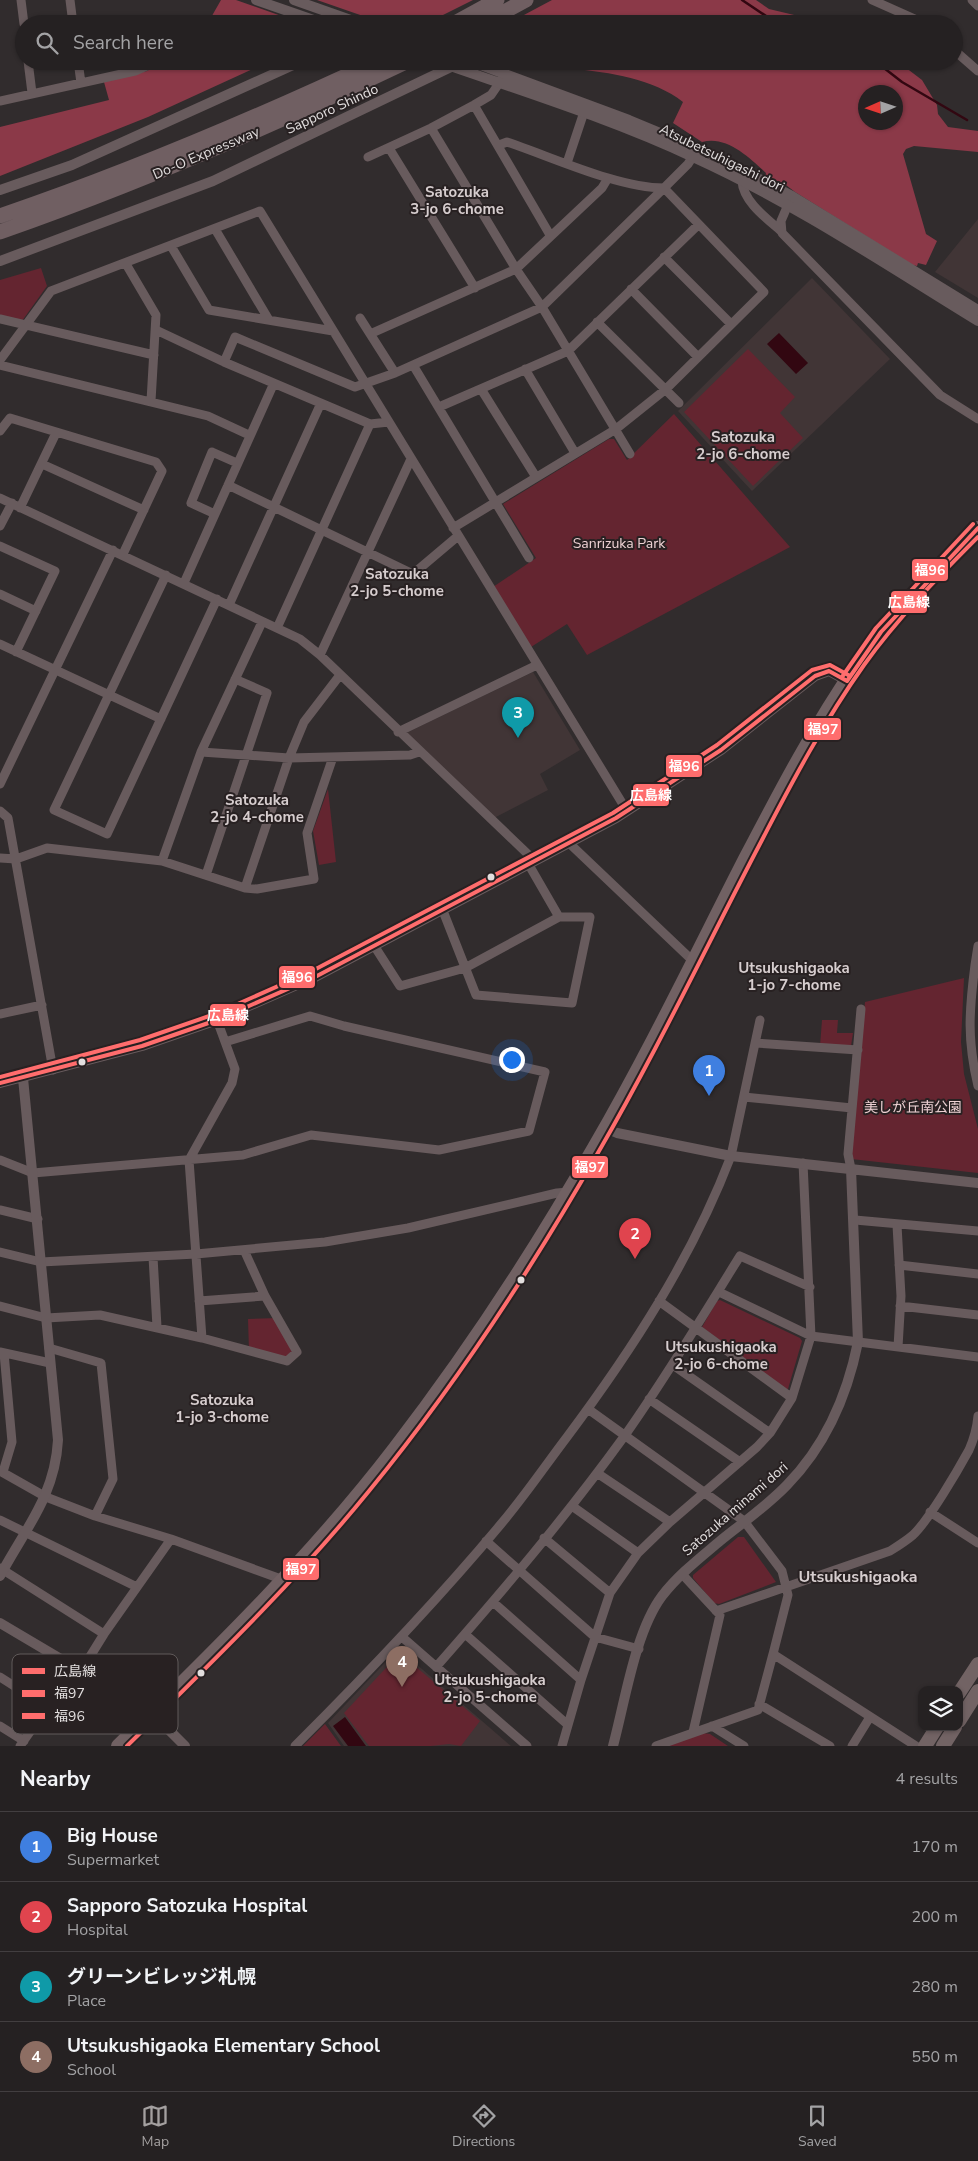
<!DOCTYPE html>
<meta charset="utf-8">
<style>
:root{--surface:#252122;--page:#2d292a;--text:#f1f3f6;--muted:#a3a3a5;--line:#423e40;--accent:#a4a0a0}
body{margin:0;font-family:"Nunito Sans","Noto Sans JP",sans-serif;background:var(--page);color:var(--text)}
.controls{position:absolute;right:15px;bottom:15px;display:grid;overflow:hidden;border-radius:10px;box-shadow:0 1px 4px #0004}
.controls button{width:45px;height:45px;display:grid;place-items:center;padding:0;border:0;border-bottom:1px solid var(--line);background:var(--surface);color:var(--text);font:25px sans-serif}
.compass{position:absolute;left:858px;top:85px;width:45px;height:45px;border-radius:50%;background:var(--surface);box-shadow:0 1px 4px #0004;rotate:267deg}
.you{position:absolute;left:511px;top:1059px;width:18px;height:18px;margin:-12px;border:4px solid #fff;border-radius:50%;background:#1a73e8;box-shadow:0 0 0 8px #1a73e833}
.badge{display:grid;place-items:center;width:32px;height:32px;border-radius:50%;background:var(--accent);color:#fff;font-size:16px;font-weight:700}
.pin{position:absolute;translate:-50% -41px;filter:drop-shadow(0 1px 2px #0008)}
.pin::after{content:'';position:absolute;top:26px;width:18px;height:15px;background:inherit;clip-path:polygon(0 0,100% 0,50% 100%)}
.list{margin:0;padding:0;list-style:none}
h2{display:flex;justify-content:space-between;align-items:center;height:65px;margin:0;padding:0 20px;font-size:21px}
h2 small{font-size:16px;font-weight:400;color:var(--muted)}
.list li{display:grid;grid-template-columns:32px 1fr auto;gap:15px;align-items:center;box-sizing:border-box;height:70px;padding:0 20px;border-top:1px solid var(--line)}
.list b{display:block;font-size:19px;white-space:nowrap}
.list p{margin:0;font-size:16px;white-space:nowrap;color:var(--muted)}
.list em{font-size:16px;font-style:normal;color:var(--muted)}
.icon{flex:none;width:28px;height:28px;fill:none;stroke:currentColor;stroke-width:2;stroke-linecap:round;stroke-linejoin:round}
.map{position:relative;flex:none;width:978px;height:1746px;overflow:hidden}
.search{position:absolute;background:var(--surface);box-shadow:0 1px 4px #0004;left:15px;right:15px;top:15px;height:55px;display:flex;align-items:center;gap:12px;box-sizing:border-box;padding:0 18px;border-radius:28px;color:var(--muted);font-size:19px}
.sheet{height:345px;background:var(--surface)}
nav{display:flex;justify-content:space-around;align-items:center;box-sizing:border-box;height:70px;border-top:1px solid var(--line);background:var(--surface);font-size:14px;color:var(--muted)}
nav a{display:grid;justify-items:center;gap:2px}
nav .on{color:var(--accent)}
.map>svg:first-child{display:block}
.built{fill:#413536}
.green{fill:#642530}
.forest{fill:#8b3948;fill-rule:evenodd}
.water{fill:#320711}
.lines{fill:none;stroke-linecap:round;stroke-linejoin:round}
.stream{stroke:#320711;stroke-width:2.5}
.minor{stroke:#685b5d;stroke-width:9}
.tertiary{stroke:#685b5d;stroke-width:10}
.primary{stroke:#726364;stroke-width:14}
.trunk{stroke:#716163;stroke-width:14}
.motorway{stroke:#705f62;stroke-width:15}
.bus-1-casing{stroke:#282122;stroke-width:8}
.bus-2-casing{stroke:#282122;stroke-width:8}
.bus-3-casing{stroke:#282122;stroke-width:8}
.bus-1{stroke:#ff6d6d;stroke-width:4}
.bus-2{stroke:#ff6d6d;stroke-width:4}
.bus-3{stroke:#ff6d6d;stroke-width:4}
.bus-dot{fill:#e2dede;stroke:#282122;stroke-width:2}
.labels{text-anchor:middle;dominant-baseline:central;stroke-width:4;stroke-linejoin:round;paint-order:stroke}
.street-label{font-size:14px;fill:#e2dede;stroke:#282122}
.park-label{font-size:14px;fill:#edd1d3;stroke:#282122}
.neighbourhood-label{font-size:15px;font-weight:bold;fill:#d6cdce;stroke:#282122}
.quarter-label{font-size:16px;font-weight:bold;fill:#d6cdce;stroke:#282122}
.key{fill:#282122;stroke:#605a5a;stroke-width:1}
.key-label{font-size:14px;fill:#e2dede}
.line-badge{stroke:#282122;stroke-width:2}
.badge-label{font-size:14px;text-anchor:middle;font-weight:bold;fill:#fff}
</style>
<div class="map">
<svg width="978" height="1746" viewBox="0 0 978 1746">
<rect width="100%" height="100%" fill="#312c2d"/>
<!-- built -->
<path class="built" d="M 978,219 L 978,298 L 935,272 Z
M 812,278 L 890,359 L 752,491 L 678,411 Z
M 533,672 L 580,750 L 540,774 L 548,790 L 494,818 L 406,733 Z
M 397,1650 L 400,1650 L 511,1746 L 344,1746 L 328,1723 Z"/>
<!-- green -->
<path class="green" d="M 41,268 L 47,286 L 22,321 L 0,316 L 0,280 Z
M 748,349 L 795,397 L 780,413 L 803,438 L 753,486 L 684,412 Z
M 674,414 L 790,547 L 587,655 L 567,624 L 531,647 L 493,587 L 536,558 L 503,504 L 609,439 L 614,439 L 627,460 Z
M 328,789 L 336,862 L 319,865 L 313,831 Z
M 964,978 L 961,1042 L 964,1074 L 978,1129 L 978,1173 L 851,1159 L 865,1002 Z
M 822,1020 L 838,1020 L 837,1033 L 853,1033 L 851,1046 L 820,1046 Z
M 720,1300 L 800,1338 L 802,1341 L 788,1389 L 785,1389 L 702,1327 L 717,1301 Z
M 278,1318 L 297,1352 L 287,1361 L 249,1351 L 248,1319 Z
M 738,1537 L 744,1537 L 776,1582 L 719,1604 L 714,1603 L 693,1578 L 693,1575 Z
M 398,1655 L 402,1655 L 480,1721 L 461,1746 L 449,1744 L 431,1746 L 369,1746 L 344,1713 Z
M 325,1724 L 341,1746 L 303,1746 Z
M 703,1733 L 710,1734 L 728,1746 L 664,1746 Z"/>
<!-- forest -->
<path class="forest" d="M 221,0 L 236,0 L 304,24 L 205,24 L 209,21 Z
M 317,0 L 473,0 L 425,24 L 386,24 Z
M 552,0 L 756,0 L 769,9 L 832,24 L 507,24 Z
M 164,61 L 270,61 L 148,117 L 0,176 L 0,127 L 109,100 L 104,82 L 147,71 Z
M 573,61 L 897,61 L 922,80 L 937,105 L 938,114 L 948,127 L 978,131 L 978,152 L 914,146 L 906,149 L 903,154 L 926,234 L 937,241 L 926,265 L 918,263 L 917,266 L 912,265 L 795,192 L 786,185 L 782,187 L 765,177 L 766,173 C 749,157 726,135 702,142 L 673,123 L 683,102 C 654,79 609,72 573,69 ZM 866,92 L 896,92 L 896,122 L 866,122 Z"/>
<!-- water -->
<path class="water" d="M 779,333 L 808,363 L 796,374 L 767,344 Z
M 345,1717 L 366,1746 L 348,1746 L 333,1726 Z"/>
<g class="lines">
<!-- stream -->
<path class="stream" d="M 742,0 L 778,24
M 875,61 L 902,82 L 967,120"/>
<!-- minor -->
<path class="minor" d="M 21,0 L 24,24
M 70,0 L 73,24
M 872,0 L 926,24
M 972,0 L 978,6
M 954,50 L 978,71
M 28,61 L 32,93
M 78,61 L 81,83
M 0,101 L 135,71 L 158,61
M 474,105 L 550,235
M 431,128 L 516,269 L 542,307 L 630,454
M 389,148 L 475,288
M 368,157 L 431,128 L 474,105 L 491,95 L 502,79
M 567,163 L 586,106
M 742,181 C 743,201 766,218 781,231
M 790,200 L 781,221 L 782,233 L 940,395 L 978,419
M 215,229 L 269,320
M 171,246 L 209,310 L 333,331
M 664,257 L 731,324
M 126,264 L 156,315 L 151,401
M 631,289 L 698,357
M 360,318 L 395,373
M 0,319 L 154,355
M 597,322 L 679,403
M 156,330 L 224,362 L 370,424 L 389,422
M 370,334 L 516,269 L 602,188 L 608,178
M 0,360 L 51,291 L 260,211 L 627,811
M 224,362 L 235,337 L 355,387 L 395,373 L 542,307 L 664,188 L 688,164 L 695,153
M 0,365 L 208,416 L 249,435
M 413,365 L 529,558
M 525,369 L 575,453
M 481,389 L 536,477
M 439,407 L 568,351 L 698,225
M 0,431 L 10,418 L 156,462 L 162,471 L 123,554
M 42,464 L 144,510
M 228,485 L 413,574 L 458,536
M 0,498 L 300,639 L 320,655 L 535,861
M 20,508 L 56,433
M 215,514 L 191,503 L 212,452 L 237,463
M 0,526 L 12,503
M 453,528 L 616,429 L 666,389 L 764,292 L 664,188 C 618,188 552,157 507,142 L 499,145
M 0,546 L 55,571 L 16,652
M 166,575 L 54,810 L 107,834 L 217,599
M 184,583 L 274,383
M 0,594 L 36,611
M 229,605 L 321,403
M 262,622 L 201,752 L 289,758 L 410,755 L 419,752
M 277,628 L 370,424
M 0,644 L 161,719
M 320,655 L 411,459
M 398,732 L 537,665
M 0,784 L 113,550
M 0,811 L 8,818 L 53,1070
M 569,843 L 693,961
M 0,858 L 16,859 L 47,848 L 162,861 L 245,888 L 257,889 L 314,879 L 307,833 L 333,757
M 162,861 L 201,752
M 529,865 L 559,917
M 206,875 L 267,693 L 235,679
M 245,888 L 289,758 L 304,722 L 340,675
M 375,947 L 400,986 L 465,968 L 559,917 L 590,917 L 572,1003 L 476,995 L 443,911
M 975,965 L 978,946
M 978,965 L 975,965 C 969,1011 967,1040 978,1086
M 0,1014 L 42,1005
M 755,1043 L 858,1050
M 744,1097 L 852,1108
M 0,1160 L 33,1173 L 243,1155 L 311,1135 L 439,1150 L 529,1131 L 545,1072 L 344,1026 L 310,1016 L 225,1042
M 851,1169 L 848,1154 L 861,1009
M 0,1210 L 38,1219
M 855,1220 L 978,1231
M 897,1225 L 901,1296 L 898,1347
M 0,1252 L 41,1262 L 196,1254 L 325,1242 L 408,1228 L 557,1193 L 568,1192
M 153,1257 L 157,1327
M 899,1265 L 978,1274
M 719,1292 L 811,1336 L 978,1357
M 199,1301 L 265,1296
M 659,1301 L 792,1398
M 0,1306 L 46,1318 L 100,1315 L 202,1338 L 287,1361 L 297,1352 L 265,1296 L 244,1250
M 900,1306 L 978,1315
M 202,1338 L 189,1160 L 232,1083 L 235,1069 L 217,1020
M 49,1348 L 101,1363 L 113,1479 L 95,1516
M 0,1352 L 50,1363
M 673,1365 L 770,1433
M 649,1399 L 740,1462
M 588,1409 L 744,1521 L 782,1571 L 788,1595 L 773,1654 L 916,1746
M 0,1471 L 46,1497 L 95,1516 L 171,1539 L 281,1579
M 3,1472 L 12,1442 L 4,1353
M 597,1473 L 670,1522
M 572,1506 L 638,1553
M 930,1512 L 978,1543
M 0,1520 L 137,1587
M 544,1538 L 610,1593
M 486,1541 L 595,1637 L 639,1649
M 0,1568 L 104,1634
M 682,1574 L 720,1615 L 693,1732
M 493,1602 L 581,1680
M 716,1611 L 890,1551 C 898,1546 906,1541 913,1535 C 929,1520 958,1470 969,1450 C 974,1439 977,1427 978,1416
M 465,1634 L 568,1725
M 402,1637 L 527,1746
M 436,1667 C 501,1593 565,1518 623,1438 C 665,1379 702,1317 740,1256 L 810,1287
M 81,1671 L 104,1634 L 171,1539
M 0,1677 L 47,1707
M 759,1704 L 830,1746
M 0,1726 L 24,1741
M 712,1726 L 744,1746
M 20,1746 L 75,1668
M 295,1746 C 366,1675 436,1602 501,1524 C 524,1497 545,1466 567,1437 C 632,1350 692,1258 731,1156 L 760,1020
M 562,1746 L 581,1680 L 610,1593 L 638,1553 L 670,1522 L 757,1447 L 770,1433 L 792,1398 L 811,1336 L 803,1163
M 656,1746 L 758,1710 L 773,1654
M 852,1746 L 870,1717"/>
<!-- tertiary -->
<path class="tertiary" d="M 256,0 L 325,24
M 294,0 L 362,24
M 436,61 C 522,91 612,119 695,158 C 794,203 885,264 978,321
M 470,61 L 629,120 L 711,154 L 792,196 L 978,310
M 0,190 L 72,165 L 302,61
M 0,261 L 213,181 L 451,67
M 0,1083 L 142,1046 L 217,1020 L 315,977 L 616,818 L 721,750 L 815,676 L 829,671 L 847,681
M 605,1128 L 617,1133 L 731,1156 L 978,1183
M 0,1576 C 25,1529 55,1496 58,1440 L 23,1078
M 0,1623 L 152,1713 L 185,1746
M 613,1746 C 625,1702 635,1632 662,1596 C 678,1575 700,1558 720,1541 C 742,1523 767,1506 787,1485 C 826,1445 847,1397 858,1342 L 851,1169"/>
<!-- primary -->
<path class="primary" d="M 959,1693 L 978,1664
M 959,1721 L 978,1691
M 925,1746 L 937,1727
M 943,1746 L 955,1727"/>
<!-- trunk -->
<path class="trunk" d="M 118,1746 C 214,1652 314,1554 395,1448 C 469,1352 535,1251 595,1146 C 649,1053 696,955 745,859 C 780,792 815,725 858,663 C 893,614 936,570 978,528"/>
<!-- motorway -->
<path class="motorway" d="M 453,24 L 497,0
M 482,24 L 526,0
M 0,216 C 129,172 254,119 378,61
M 0,232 C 140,183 274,125 408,61"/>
<!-- bus-1 casing -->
<g class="bus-1-casing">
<path id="bus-1" d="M 847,681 L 881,632 L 978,528
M 0,1083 L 142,1046 L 217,1020 L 315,977 L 616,818 L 721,750 L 815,676 L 829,671 L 847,681"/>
</g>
<!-- bus-2 casing -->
<g class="bus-2-casing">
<path id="bus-2" d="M 127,1746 C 210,1664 295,1582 369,1491 C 456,1385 531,1270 599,1151 C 658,1049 708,943 762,840 C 793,780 825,720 864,665 C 897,619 938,577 978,537"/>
</g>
<!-- bus-3 casing -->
<g class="bus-3-casing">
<path id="bus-3" d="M 842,677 L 876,628 L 973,524
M 0,1077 L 140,1040 L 215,1014 L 312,971 L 613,813 L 717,745 L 812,670 L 830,665 L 850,676"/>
</g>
<!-- bus-1 -->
<use href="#bus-1" class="bus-1"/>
<!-- bus-2 -->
<use href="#bus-2" class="bus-2"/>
<!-- bus-3 -->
<use href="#bus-3" class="bus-3"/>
</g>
<!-- markers -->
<g class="bus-dot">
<circle cx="491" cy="877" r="4.5"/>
<circle cx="82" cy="1062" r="4.5"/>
<circle cx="521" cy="1280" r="4.5"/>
<circle cx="201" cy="1673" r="4.5"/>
</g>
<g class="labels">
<!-- street labels -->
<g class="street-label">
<text transform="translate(332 109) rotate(-25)">Sapporo Shindo</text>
<text transform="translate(206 153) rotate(-23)">Do-O Expressway</text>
<text transform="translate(722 158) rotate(26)">Atsubetsuhigashi dori</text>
<text transform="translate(735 1509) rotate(-41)">Satozuka minami dori</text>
</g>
<!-- park labels -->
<g class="park-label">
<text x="619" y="543">Sanrizuka Park</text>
<text x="913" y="1107">美しが丘南公園</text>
</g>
<!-- neighbourhood labels -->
<g class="neighbourhood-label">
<text x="457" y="192">Satozuka<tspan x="457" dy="17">3-jo 6-chome</tspan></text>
<text x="743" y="437">Satozuka<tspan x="743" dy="17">2-jo 6-chome</tspan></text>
<text x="397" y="574">Satozuka<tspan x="397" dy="17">2-jo 5-chome</tspan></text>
<text x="257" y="800">Satozuka<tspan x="257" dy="17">2-jo 4-chome</tspan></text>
<text x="794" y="968">Utsukushigaoka<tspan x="794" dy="17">1-jo 7-chome</tspan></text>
<text x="721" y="1347">Utsukushigaoka<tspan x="721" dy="17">2-jo 6-chome</tspan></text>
<text x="222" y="1400">Satozuka<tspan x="222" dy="17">1-jo 3-chome</tspan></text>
<text x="490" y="1680">Utsukushigaoka<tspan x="490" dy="17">2-jo 5-chome</tspan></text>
</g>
<!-- quarter labels -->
<g class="quarter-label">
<text x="858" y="1577">Utsukushigaoka</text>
</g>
</g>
<!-- legend -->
<rect x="12" y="1654" width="166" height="80" rx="8" class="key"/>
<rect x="22" y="1668" width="23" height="6" fill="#ff6d6d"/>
<rect x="22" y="1690" width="23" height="7" fill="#ff6d6d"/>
<rect x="22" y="1713" width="23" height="6" fill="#ff6d6d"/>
<g class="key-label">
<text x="54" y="1676">広島線</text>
<text x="54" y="1698">福97</text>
<text x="54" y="1721">福96</text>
</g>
<g class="line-badge">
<rect x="911" y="558" width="38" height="24" rx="5" fill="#ff6d6d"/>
<rect x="890" y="590" width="38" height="24" rx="5" fill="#ff6d6d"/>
<rect x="803" y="717" width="39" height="24" rx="5" fill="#ff6d6d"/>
<rect x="665" y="754" width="38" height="24" rx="5" fill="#ff6d6d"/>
<rect x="632" y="783" width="38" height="24" rx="5" fill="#ff6d6d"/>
<rect x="278" y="965" width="38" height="24" rx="5" fill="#ff6d6d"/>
<rect x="209" y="1003" width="38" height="24" rx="5" fill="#ff6d6d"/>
<rect x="571" y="1155" width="38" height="24" rx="5" fill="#ff6d6d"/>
<rect x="282" y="1557" width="38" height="24" rx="5" fill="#ff6d6d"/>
</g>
<g class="badge-label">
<text x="930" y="575">福96</text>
<text x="909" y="607">広島線</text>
<text x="823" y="734">福97</text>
<text x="684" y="771">福96</text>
<text x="651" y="800">広島線</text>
<text x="297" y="982">福96</text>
<text x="228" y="1020">広島線</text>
<text x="590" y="1172">福97</text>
<text x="301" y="1574">福97</text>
</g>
</svg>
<div class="controls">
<button><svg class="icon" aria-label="layers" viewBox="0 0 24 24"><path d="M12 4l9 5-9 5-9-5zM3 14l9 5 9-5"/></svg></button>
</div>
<svg class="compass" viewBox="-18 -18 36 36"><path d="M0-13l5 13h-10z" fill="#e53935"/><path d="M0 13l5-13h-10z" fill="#a3a3a5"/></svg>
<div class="you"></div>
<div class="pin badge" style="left:709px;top:1096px;background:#3f7fe0">1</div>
<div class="pin badge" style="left:635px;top:1259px;background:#e0444e">2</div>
<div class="pin badge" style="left:518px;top:738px;background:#0f9aa8">3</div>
<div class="pin badge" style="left:402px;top:1687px;background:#8d6e63">4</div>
<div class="search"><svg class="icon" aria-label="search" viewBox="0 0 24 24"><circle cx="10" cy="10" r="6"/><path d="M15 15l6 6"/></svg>Search here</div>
</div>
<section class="sheet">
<h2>Nearby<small>4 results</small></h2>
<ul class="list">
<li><span class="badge" style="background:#3f7fe0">1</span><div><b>Big House</b><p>Supermarket</p></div><em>170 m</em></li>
<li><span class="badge" style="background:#e0444e">2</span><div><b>Sapporo Satozuka Hospital</b><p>Hospital</p></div><em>200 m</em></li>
<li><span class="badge" style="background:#0f9aa8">3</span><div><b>グリーンビレッジ札幌</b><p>Place</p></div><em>280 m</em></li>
<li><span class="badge" style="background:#8d6e63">4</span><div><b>Utsukushigaoka Elementary School</b><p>School</p></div><em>550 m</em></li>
</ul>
</section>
<nav>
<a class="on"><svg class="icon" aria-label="map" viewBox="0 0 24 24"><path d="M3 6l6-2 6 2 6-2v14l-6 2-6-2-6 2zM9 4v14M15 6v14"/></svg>Map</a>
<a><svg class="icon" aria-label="directions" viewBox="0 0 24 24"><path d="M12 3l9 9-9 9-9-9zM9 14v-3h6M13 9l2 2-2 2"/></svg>Directions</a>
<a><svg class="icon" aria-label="saved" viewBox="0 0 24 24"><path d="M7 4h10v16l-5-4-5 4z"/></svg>Saved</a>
</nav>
